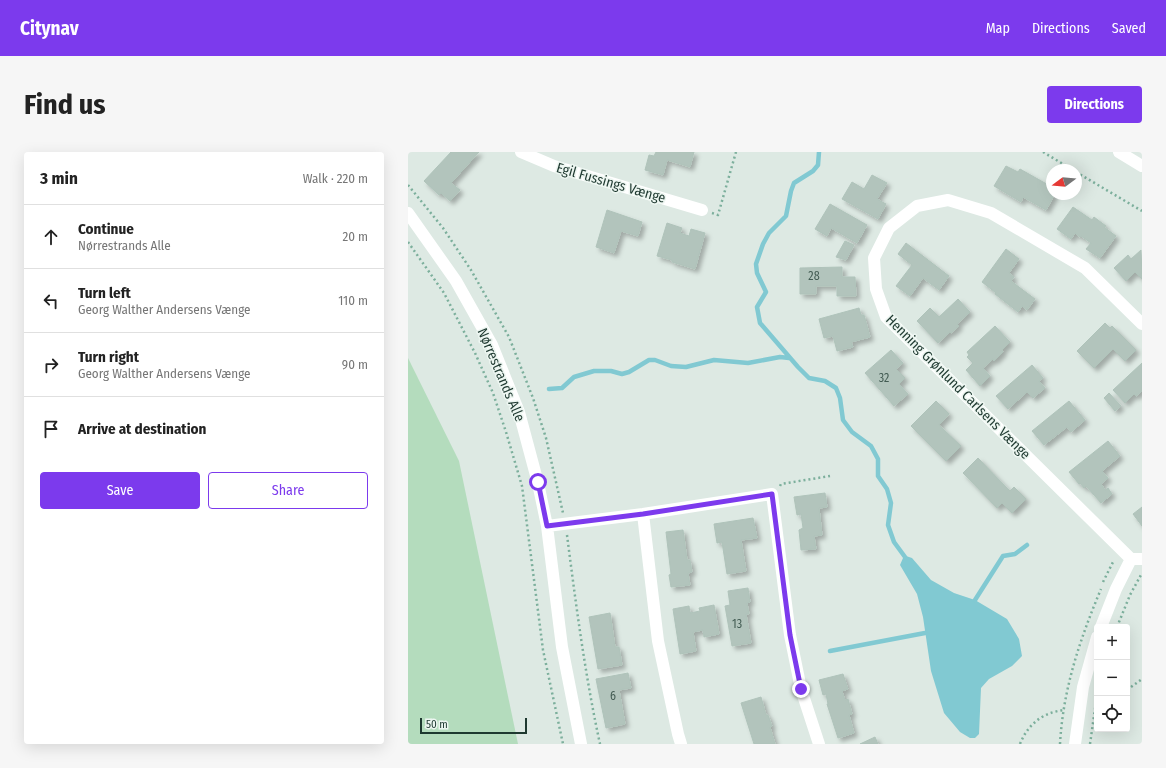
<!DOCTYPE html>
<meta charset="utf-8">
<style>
:root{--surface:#fff;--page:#f6f6f6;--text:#222;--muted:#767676;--line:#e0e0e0;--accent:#7c3aed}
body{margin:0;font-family:"Fira Sans Condensed",sans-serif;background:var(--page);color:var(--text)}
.controls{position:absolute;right:12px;bottom:12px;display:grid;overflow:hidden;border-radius:4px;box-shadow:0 4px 16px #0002}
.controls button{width:36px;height:36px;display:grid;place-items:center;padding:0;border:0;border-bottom:1px solid var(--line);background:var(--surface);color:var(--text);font:20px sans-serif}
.compass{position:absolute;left:638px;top:12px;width:36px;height:36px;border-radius:50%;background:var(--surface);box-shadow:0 4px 16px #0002;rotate:254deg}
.scale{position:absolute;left:12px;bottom:10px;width:107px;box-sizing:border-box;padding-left:4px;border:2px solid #1e3930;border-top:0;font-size:11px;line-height:14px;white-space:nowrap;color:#1e3930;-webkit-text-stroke:3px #edf6f1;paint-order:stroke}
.stop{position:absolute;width:12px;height:12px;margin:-9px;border:3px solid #7c3aed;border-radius:50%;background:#fff}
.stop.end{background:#7c3aed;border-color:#fff;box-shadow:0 1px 4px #0008}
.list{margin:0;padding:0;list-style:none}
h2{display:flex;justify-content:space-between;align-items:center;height:52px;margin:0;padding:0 16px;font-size:17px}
h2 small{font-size:13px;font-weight:400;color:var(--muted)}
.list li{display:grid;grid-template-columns:26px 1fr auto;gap:12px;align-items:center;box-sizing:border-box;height:64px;padding:0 16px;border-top:1px solid var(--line)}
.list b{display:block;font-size:15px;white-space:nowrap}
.list p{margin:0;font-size:13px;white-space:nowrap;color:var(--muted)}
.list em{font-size:13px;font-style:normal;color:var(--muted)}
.actions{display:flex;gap:8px;padding:12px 16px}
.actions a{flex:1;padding:9px 0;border:1px solid var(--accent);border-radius:4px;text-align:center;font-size:14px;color:var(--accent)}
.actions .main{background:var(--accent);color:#fff}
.icon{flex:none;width:22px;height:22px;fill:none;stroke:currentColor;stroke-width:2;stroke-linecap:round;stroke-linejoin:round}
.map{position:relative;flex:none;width:734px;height:592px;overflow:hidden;border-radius:4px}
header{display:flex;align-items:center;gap:24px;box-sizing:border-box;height:56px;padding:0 20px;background:var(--accent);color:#fff}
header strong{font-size:19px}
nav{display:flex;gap:22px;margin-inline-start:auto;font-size:14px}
.intro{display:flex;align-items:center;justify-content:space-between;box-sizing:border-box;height:96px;padding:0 24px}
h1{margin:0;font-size:28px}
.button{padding:10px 18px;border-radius:4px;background:var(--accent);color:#fff;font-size:14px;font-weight:700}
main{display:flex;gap:24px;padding:0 24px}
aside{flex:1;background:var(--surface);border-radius:4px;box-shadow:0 4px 16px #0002}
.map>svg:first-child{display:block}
.green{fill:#b4dcbd}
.water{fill:#81c9d2}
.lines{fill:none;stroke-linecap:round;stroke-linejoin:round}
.stream{stroke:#81c9d2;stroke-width:4.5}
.building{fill:#b2c4bc;stroke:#afc3ba;filter:url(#shadow)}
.path{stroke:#7caf9c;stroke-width:2.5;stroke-dasharray:2 3;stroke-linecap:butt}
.minor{stroke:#fff;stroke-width:12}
.route{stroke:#7c3aed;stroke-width:5}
.labels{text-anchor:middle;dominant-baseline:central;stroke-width:3;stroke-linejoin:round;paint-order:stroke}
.number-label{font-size:12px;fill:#435c53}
.street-label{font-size:14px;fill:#1e3930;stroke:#edf6f1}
</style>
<header>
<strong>Citynav</strong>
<nav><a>Map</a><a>Directions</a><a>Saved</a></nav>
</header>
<div class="intro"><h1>Find us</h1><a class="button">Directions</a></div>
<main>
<aside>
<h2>3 min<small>Walk · 220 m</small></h2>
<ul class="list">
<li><svg class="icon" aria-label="ahead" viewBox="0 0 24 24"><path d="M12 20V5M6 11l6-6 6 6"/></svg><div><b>Continue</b><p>Nørrestrands Alle</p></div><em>20 m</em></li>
<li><svg class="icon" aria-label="left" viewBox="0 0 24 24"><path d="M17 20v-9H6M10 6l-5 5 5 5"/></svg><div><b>Turn left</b><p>Georg Walther Andersens Vænge</p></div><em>110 m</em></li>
<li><svg class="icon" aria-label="right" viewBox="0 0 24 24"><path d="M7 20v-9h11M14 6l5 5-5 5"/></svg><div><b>Turn right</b><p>Georg Walther Andersens Vænge</p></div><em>90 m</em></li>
<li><svg class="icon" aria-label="arrive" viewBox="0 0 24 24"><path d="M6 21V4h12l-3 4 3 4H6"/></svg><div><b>Arrive at destination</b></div></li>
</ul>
<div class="actions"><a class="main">Save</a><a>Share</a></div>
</aside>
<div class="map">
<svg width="734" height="592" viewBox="0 0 734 592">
<defs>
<filter id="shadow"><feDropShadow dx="3.5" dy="3.5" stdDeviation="2" flood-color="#0004"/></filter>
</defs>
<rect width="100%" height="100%" fill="#dde9e3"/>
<!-- green -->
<path class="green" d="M 0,206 L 51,309 L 110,592 L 0,592 Z"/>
<!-- water -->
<path class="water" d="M 498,404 L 504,406 L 523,428 L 546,441 L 567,448 L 599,467 L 611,487 L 614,504 L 604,514 L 581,527 L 573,536 L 571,582 L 567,586 L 562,586 L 552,580 L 536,561 L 523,519 L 515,465 L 509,442 L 492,413 L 495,406 Z"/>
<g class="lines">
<!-- stream -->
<path class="stream" d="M 411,0 L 410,13 L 405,19 L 386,31 L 383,39 L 378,64 L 361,81 L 355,92 L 348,112 L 349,121 L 358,140 L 349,155 L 352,171 L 390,215 L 401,226 L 417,229 L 428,236 L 432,246 L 435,268 L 444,280 L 463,294 L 470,307 L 470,324 L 479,337 L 483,351 L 480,373 L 486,390 L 497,405
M 141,237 L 154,236 L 166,225 L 186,219 L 203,219 L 214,222 L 221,220 L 241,208 L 247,208 L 263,214 L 278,215 L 306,208 L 340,211 L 372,205 L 381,206
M 567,448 L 595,404 L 607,402 L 619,393
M 422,499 L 517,481"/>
</g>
<!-- building -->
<path class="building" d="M 43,0 L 71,0 L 43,31 L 52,38 L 42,49 L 33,41 L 31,43 L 16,29 Z
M 248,0 L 286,0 L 282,15 L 259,8 L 255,23 L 237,18 L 241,3 L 246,4 Z
M 598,14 L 610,20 L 612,17 L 644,35 L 644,42 L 647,42 L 638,58 L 615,45 L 613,50 L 586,34 Z
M 464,23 L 479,31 L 469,47 L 478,52 L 470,67 L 434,47 L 444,30 L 456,37 Z
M 422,52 L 459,73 L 449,91 L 423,76 L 419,84 L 407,77 Z
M 665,55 L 684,68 L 686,65 L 698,74 L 696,75 L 708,84 L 692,106 L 678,97 L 683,91 L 673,84 L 672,85 L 667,81 L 663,87 L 649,77 Z
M 199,58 L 234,70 L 230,84 L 213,79 L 206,101 L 188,95 Z
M 259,71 L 274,76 L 272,81 L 281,84 L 283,77 L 297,81 L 287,117 L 264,110 L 264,108 L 249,104 Z
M 437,89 L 446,93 L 438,108 L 428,105 Z
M 498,91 L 541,124 L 531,138 L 515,126 L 502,144 L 488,134 L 504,113 L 490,102 Z
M 598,97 L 611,107 L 601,121 L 606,125 L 603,129 L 627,147 L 619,158 L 614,154 L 610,160 L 587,142 L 588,141 L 574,130 Z
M 733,98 L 734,127 L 727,120 L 718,129 L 706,116 L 720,103 L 723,107 Z
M 434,115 L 434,125 L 447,125 L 448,144 L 429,144 L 429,134 L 408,134 L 408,142 L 392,142 L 392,116 Z
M 550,147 L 562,160 L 549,172 L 551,174 L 543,181 L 542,180 L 530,191 L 509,169 L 522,156 L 531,165 Z
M 451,156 L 453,163 L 456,163 L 462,185 L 443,190 L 445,195 L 429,199 L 425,184 L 416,186 L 411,167 Z
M 697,171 L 702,176 L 704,174 L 728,198 L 717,209 L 705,197 L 686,216 L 669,199 Z
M 587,174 L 602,190 L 594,198 L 595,200 L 586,209 L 585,207 L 575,216 L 582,224 L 572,234 L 558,218 L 565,211 L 559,205 L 561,203 L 559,200 Z
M 483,198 L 495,211 L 488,217 L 497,226 L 491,232 L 500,242 L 486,254 L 457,221 Z
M 734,211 L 734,239 L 728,244 L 726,242 L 717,251 L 705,238 Z
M 624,213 L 635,226 L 631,229 L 637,236 L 625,246 L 619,240 L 600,257 L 588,244 Z
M 701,241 L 713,254 L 707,259 L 696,246 Z
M 528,249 L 541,262 L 531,273 L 553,294 L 538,309 L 503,274 Z
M 661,249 L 677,268 L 663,280 L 659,275 L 636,293 L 624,279 Z
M 700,289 L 712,304 L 694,319 L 700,326 L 693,332 L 697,338 L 700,336 L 704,342 L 693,351 L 678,334 L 676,336 L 672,331 L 671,332 L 661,320 Z
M 570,306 L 602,339 L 606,335 L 618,347 L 604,361 L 594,351 L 589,356 L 555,321 Z
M 417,341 L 419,355 L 411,356 L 414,383 L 406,384 L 408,397 L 393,398 L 391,378 L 395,376 L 393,362 L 389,363 L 386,345 Z
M 734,355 L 734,374 L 725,362 Z
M 345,366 L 349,386 L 333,388 L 338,419 L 319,422 L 314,390 L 309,391 L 306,372 Z
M 275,378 L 279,408 L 282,408 L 284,420 L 280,421 L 282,433 L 263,435 L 261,423 L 263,422 L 258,380 Z
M 340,436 L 342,450 L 339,451 L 341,462 L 338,462 L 343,491 L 324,494 L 317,454 L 322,453 L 320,439 Z
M 306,453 L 311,482 L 296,485 L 295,478 L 285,480 L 288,499 L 272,502 L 265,457 L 281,454 L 282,461 L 292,459 L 291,456 Z
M 202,461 L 207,495 L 211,495 L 214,513 L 190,517 L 181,465 Z
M 220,521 L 223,536 L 211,538 L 217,572 L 198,576 L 188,527 Z
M 435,522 L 440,537 L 434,539 L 437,548 L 440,547 L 444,562 L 441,563 L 446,581 L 430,586 L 419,552 L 420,552 L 418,542 L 415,543 L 411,528 Z
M 353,545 L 358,563 L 360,563 L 364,574 L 362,575 L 367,592 L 346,592 L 333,551 Z
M 467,585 L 470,592 L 452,592 Z"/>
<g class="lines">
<!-- path -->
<path class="path" d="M 635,0 L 665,18
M 668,20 L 734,59
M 0,33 L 35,76 L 63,118 L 101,185 L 125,246 L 138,286 L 155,361
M 304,61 L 310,63 L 328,0
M 0,90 L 36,141 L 67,201 L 85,241 L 98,280 L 114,334 L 135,498 L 155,592
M 372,334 L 373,332 L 422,324
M 159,383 C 168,453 177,523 192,592
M 695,430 L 706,408
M 709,475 L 722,443 L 734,421
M 719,538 L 734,527
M 612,592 C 620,572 635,560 657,558
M 652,592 C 655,537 672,487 693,437
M 682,592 L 689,543"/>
<!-- minor -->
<path class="minor" d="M 113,0 L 146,14 L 294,58
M 711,0 L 734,14
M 0,61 L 48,129 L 84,193 L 111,260 L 130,331 L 139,374 L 154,495 L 173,592
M 734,172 L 677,116 L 583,61 L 540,48 L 509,54 L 481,76 L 466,106 L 468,137 L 478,165 L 723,407 L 734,407
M 235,362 L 250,489 L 270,582 L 273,592
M 139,374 L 235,362 L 364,342 L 382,483 L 393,537 L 411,592
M 693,475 L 708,437 L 723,407
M 667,592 L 675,535 L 689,485"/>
</g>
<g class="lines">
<!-- route -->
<path class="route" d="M 130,330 L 139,374 L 235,362 L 364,342 L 382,483 L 393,537"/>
</g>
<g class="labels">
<!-- number labels -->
<g class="number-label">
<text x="406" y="124">28</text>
<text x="476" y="226">32</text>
<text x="329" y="472">13</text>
<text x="205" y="544">6</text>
</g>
<!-- street labels -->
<g class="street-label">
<text transform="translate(203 31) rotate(16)">Egil Fussings Vænge</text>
<text transform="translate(93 223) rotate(67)">Nørrestrands Alle</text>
<text transform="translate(550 235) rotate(45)">Henning Grønlund Carlsens Vænge</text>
</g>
</g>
</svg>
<div class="controls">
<button>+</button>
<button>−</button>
<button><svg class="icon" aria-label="locate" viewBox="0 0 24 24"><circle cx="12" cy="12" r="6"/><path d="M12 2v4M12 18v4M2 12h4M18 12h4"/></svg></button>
</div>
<svg class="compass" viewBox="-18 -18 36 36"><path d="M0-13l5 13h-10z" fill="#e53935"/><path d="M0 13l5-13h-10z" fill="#767676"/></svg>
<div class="scale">50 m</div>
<div class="stop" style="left:130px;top:330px"></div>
<div class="stop end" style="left:393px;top:537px"></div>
</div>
</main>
